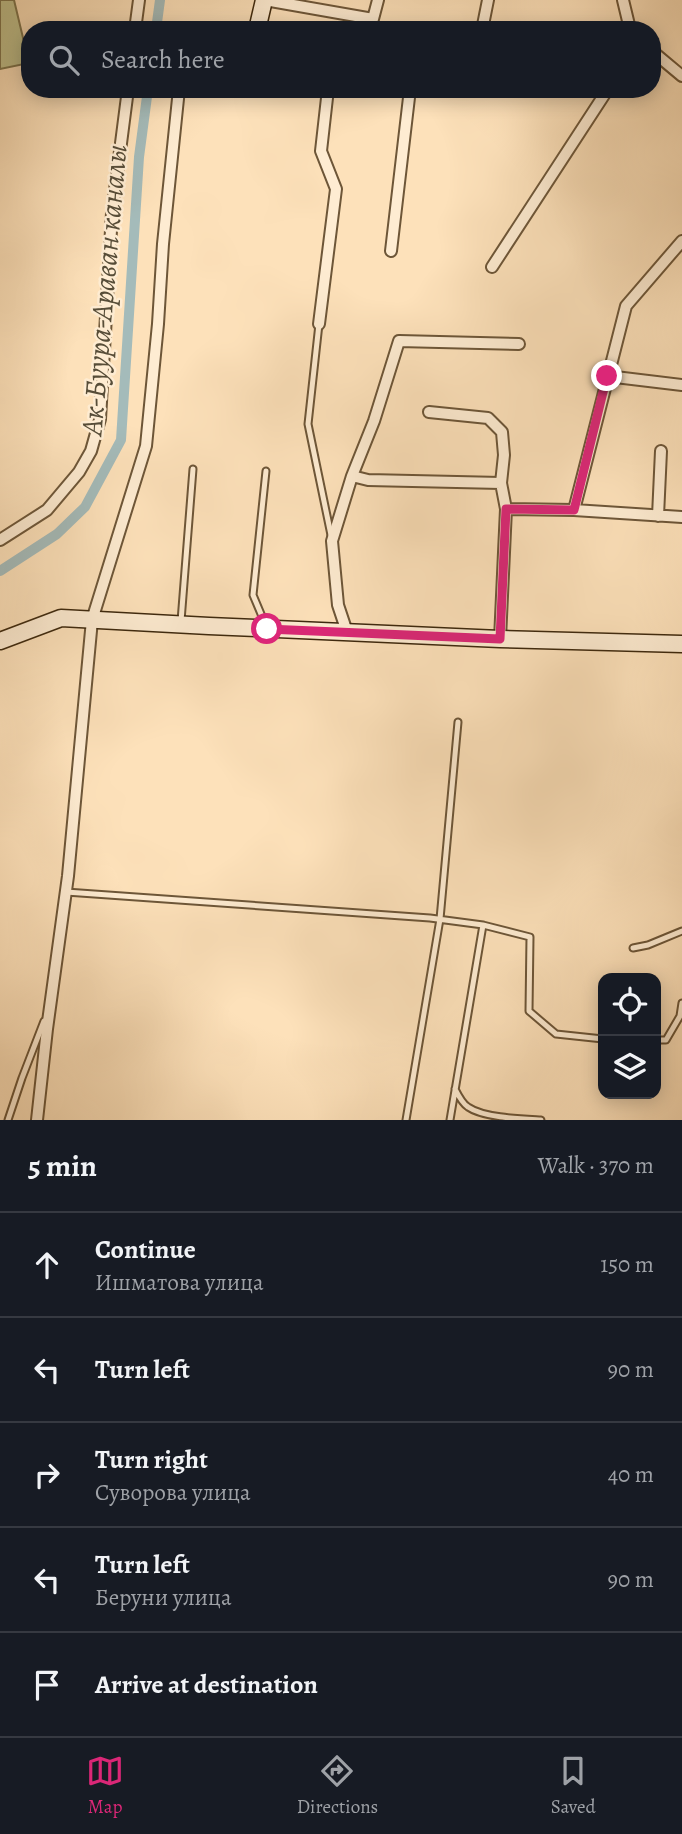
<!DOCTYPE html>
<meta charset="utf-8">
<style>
:root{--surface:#171b24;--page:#242831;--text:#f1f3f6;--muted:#9ea1a6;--line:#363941;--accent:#db2777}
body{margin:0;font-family:Alegreya,serif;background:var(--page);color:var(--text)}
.controls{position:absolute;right:21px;bottom:21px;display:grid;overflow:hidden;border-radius:14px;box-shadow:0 4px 18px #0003}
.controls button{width:63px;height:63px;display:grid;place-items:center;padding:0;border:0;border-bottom:2px solid var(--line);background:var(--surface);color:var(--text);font:35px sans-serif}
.stop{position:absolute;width:21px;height:21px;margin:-16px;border:5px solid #db2777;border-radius:50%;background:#fff}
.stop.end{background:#db2777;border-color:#fff;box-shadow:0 2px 7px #0008}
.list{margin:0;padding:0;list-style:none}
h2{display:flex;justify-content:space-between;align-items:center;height:91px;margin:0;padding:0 28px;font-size:30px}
h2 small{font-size:23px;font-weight:400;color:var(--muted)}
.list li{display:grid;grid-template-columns:46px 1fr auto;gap:21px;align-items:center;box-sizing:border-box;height:105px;padding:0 28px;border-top:2px solid var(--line)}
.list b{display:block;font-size:26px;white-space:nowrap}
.list p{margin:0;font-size:23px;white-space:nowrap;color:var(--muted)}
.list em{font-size:23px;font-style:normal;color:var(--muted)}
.icon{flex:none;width:38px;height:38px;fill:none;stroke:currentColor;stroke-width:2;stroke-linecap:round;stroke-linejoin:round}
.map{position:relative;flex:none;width:682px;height:1120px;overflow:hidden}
.search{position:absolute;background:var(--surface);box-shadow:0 4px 18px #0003;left:21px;right:21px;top:21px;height:77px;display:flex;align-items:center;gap:18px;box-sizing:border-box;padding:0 24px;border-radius:28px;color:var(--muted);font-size:26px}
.sheet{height:616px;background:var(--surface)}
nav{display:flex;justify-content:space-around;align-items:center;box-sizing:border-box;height:98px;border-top:2px solid var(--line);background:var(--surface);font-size:19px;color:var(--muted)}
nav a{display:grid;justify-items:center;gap:4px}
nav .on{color:var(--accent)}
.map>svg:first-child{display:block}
.green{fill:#c0c28f;stroke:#7e754e;stroke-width:2}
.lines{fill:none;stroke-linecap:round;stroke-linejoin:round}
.canal{stroke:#a4bbba;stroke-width:10}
.lane-casing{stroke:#6d5638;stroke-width:9}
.street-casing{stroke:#6d5638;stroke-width:14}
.secondary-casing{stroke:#3d280d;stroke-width:19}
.lane{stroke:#feecd2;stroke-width:5}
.street{stroke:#feecd2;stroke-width:10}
.secondary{stroke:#feecd2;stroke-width:16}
.route{stroke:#db2777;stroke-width:9}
.labels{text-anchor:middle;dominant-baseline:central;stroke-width:5;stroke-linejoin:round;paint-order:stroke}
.water-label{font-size:30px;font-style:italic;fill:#574d38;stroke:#feecd2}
</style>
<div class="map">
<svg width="682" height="1120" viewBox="0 0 682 1120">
<rect width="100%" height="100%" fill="#fde1ba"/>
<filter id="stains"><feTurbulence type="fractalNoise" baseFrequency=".00286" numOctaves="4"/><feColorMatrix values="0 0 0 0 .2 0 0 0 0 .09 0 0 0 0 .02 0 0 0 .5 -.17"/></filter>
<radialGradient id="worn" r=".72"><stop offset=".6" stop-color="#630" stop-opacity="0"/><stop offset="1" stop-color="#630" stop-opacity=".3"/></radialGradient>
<!-- green -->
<path class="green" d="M 0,0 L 14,0 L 29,63 L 0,69 Z"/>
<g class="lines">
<!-- canal -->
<path class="canal" d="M 156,30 L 160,0
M 0,571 L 57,534 L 85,507 L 121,440 L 139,157 L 148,89"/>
<!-- lane casing -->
<g class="lane-casing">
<path id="lane" d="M 319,324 L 308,424 L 331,535
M 266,471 L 253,595 L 266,626
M 181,621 L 193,469
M 66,892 L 430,918 L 483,925 L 530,937 L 529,1011 L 556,1034 L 603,1039
M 633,948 L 648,945 L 682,931
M 656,1040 L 666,1040 L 680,1016 L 682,1003
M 455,1089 C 458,1095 463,1104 468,1107 C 484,1118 522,1119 541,1120
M 8,1120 L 22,1078 L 44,1021
M 406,1120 L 440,919 L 458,722
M 450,1120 L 483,925"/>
</g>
<!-- street casing -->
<g class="street-casing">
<path id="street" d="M 265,0 L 373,19 L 378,0
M 623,0 L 629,25 L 633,30
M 135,30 L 139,0
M 482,30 L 488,0
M 652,51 L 682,76
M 391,251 L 410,89
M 492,267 L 608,89
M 319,324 L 336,189 L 321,151 L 328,89
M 607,376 L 682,385
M 429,412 L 488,418 L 502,432 L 504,455 L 501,483 L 506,509 L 500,639
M 352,476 L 368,480 L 501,483
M 506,509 L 574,510 L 682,517
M 574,510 L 626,306 L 682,241
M 658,516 L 661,451
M 0,540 L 47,510 L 79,472 L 91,451 L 100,419 L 112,213 L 128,89
M 347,632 L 338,605 L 332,541 L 352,476 L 374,421 L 399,341 L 519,344
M 37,1120 L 47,1029 L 68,876 L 92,620 L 146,446 L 158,324 L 163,244 L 179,89"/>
</g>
<!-- secondary casing -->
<g class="secondary-casing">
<path id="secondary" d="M 257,30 L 264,0
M 0,641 L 61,618 L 209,626 L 500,639 L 682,644"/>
</g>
<!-- lane -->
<use href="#lane" class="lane"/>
<!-- street -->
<use href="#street" class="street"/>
<!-- secondary -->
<use href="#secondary" class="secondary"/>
</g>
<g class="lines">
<!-- route -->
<path class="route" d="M 267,629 L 500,639 L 506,509 L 574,510 L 607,376"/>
</g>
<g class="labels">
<!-- water labels -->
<g class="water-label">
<text transform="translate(104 290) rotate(-85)">Ак-Буура-Араван каналы</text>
</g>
</g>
<rect width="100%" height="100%" filter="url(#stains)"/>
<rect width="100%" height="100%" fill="url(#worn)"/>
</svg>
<div class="controls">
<button><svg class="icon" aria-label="locate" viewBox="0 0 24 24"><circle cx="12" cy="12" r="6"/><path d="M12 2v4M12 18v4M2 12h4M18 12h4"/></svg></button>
<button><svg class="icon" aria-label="layers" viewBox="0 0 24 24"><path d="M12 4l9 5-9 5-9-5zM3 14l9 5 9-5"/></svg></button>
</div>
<div class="stop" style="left:267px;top:629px"></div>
<div class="stop end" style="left:607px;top:376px"></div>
<div class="search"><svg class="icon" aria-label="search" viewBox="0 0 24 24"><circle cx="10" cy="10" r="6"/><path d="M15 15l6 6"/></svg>Search here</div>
</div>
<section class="sheet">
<h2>5 min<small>Walk · 370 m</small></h2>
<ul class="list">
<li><svg class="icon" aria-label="ahead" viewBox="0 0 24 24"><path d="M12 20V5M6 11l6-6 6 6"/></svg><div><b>Continue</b><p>Ишматова улица</p></div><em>150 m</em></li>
<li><svg class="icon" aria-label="left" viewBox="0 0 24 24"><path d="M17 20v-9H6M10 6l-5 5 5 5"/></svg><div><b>Turn left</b></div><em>90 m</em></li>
<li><svg class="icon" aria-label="right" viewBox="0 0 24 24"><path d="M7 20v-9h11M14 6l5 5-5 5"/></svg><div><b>Turn right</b><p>Суворова улица</p></div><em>40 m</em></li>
<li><svg class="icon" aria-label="left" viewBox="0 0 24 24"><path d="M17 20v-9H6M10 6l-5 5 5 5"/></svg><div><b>Turn left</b><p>Беруни улица</p></div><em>90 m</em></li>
<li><svg class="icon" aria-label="arrive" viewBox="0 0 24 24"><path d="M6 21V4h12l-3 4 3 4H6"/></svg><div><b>Arrive at destination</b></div></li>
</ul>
</section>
<nav>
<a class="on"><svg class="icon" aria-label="map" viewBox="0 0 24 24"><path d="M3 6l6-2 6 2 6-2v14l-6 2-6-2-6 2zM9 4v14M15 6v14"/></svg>Map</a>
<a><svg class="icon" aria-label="directions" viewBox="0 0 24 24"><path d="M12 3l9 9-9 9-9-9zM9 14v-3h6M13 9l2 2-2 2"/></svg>Directions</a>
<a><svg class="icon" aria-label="saved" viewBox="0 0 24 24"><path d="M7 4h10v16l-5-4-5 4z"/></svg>Saved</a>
</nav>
